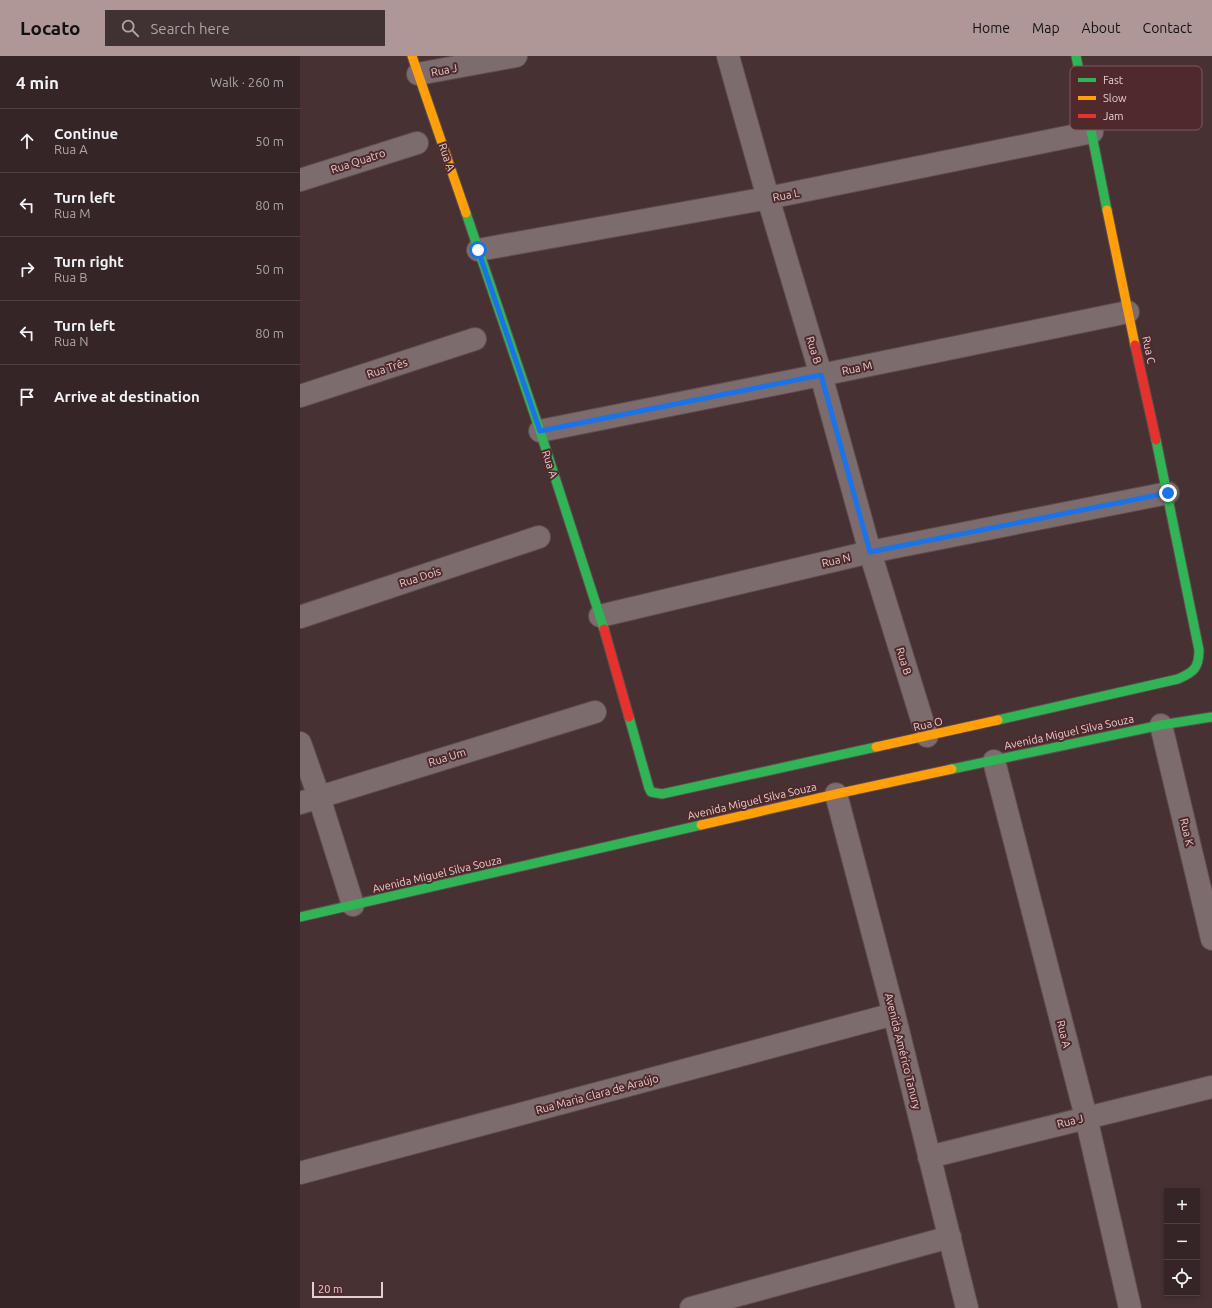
<!DOCTYPE html>
<meta charset="utf-8">
<style>
:root{--surface:#352526;--page:#403132;--text:#f1f3f6;--muted:#aaa5a7;--line:#4f4243;--accent:#af9798}
body{margin:0;font-family:Ubuntu,sans-serif;background:var(--page);color:var(--text)}
.controls{position:absolute;right:12px;bottom:12px;display:grid;overflow:hidden;border-radius:0px;box-shadow:0 2px 6px #0003}
.controls button{width:36px;height:36px;display:grid;place-items:center;padding:0;border:0;border-bottom:1px solid var(--line);background:var(--surface);color:var(--text);font:20px sans-serif}
.scale{position:absolute;left:12px;bottom:10px;width:71px;box-sizing:border-box;padding-left:4px;border:2px solid #e7cece;border-top:0;font-size:11px;line-height:14px;white-space:nowrap;color:#e7cece;-webkit-text-stroke:3px #4f292c;paint-order:stroke}
.stop{position:absolute;width:12px;height:12px;margin:-9px;border:3px solid #1a73e8;border-radius:50%;background:#fff}
.stop.end{background:#1a73e8;border-color:#fff;box-shadow:0 1px 4px #0008}
.list{margin:0;padding:0;list-style:none}
h2{display:flex;justify-content:space-between;align-items:center;height:52px;margin:0;padding:0 16px;font-size:17px}
h2 small{font-size:13px;font-weight:400;color:var(--muted)}
.list li{display:grid;grid-template-columns:26px 1fr auto;gap:12px;align-items:center;box-sizing:border-box;height:64px;padding:0 16px;border-top:1px solid var(--line)}
.list b{display:block;font-size:15px;white-space:nowrap}
.list p{margin:0;font-size:13px;white-space:nowrap;color:var(--muted)}
.list em{font-size:13px;font-style:normal;color:var(--muted)}
.icon{flex:none;width:22px;height:22px;fill:none;stroke:currentColor;stroke-width:2;stroke-linecap:round;stroke-linejoin:round}
.map{position:relative;flex:none;width:912px;height:1252px;overflow:hidden}
header{display:flex;align-items:center;gap:24px;box-sizing:border-box;height:56px;padding:0 20px;background:var(--accent);color:#111}
header strong{font-size:19px}
nav{display:flex;gap:22px;margin-inline-start:auto;font-size:14px}
.search{width:280px;height:36px;background:var(--page);display:flex;align-items:center;gap:10px;box-sizing:border-box;padding:0 14px;border-radius:0px;color:var(--muted);font-size:15px}
main{display:flex}
aside{flex:1;background:var(--surface)}
.map>svg:first-child{display:block}
.lines{fill:none;stroke-linecap:round;stroke-linejoin:round}
.street-casing{stroke:#604e4f;stroke-width:24}
.fast-casing{stroke:#604e4f;stroke-width:11}
.slow-casing{stroke:#604e4f;stroke-width:11}
.jam-casing{stroke:#604e4f;stroke-width:11}
.street{stroke:#7d6c6e;stroke-width:22}
.fast{stroke:#30b455;stroke-width:9}
.slow{stroke:#ff9f0a;stroke-width:9}
.jam{stroke:#e5322d;stroke-width:9}
.route{stroke:#1a73e8;stroke-width:5}
.labels{text-anchor:middle;dominant-baseline:central;stroke-width:4;stroke-linejoin:round;paint-order:stroke}
.street-label{font-size:11px;fill:#e7cece;stroke:#4f292c}
.key{fill:#4f292c;stroke:#7d5b5d;stroke-width:1}
.key-label{font-size:11px;fill:#e7cece}
</style>
<header>
<strong>Locato</strong>
<div class="search"><svg class="icon" aria-label="search" viewBox="0 0 24 24"><circle cx="10" cy="10" r="6"/><path d="M15 15l6 6"/></svg>Search here</div>
<nav><a>Home</a><a>Map</a><a>About</a><a>Contact</a></nav>
</header>
<main>
<aside>
<h2>4 min<small>Walk · 260 m</small></h2>
<ul class="list">
<li><svg class="icon" aria-label="ahead" viewBox="0 0 24 24"><path d="M12 20V5M6 11l6-6 6 6"/></svg><div><b>Continue</b><p>Rua A</p></div><em>50 m</em></li>
<li><svg class="icon" aria-label="left" viewBox="0 0 24 24"><path d="M17 20v-9H6M10 6l-5 5 5 5"/></svg><div><b>Turn left</b><p>Rua M</p></div><em>80 m</em></li>
<li><svg class="icon" aria-label="right" viewBox="0 0 24 24"><path d="M7 20v-9h11M14 6l5 5-5 5"/></svg><div><b>Turn right</b><p>Rua B</p></div><em>50 m</em></li>
<li><svg class="icon" aria-label="left" viewBox="0 0 24 24"><path d="M17 20v-9H6M10 6l-5 5 5 5"/></svg><div><b>Turn left</b><p>Rua N</p></div><em>80 m</em></li>
<li><svg class="icon" aria-label="arrive" viewBox="0 0 24 24"><path d="M6 21V4h12l-3 4 3 4H6"/></svg><div><b>Arrive at destination</b></div></li>
</ul>
</aside>
<div class="map">
<svg width="912" height="1252" viewBox="0 0 912 1252">
<rect width="100%" height="100%" fill="#473133"/>
<g class="lines">
<!-- street casing -->
<g class="street-casing">
<path id="street" d="M 428,0 L 468,142 L 521,319 L 570,496 L 627,680
M 118,18 L 216,0
M 0,124 L 117,87
M 178,194 L 468,142 L 792,76
M 0,340 L 175,283
M 240,375 L 521,319 L 828,256
M 300,560 L 570,496 L 868,437
M 0,561 L 239,481
M 861,669 L 912,883
M 0,687 L 19,741 L 53,849
M 694,705 L 786,1061 L 830,1252
M 536,738 L 594,958 L 667,1252
M 0,747 L 295,656
M 629,1101 L 912,1031
M 0,1117 L 594,958
M 391,1252 L 650,1181"/>
</g>
<!-- fast casing -->
<g class="fast-casing">
<path id="fast" d="M 776,0 L 807,154
M 166,157 L 240,375 L 304,573
M 329,661 L 349,732 L 351,736 L 362,738 L 576,691
M 698,664 L 878,623 C 894,616 899,612 899,594 L 856,384
M 652,713 L 861,669 L 912,661
M 0,861 L 401,769"/>
</g>
<!-- slow casing -->
<g class="slow-casing">
<path id="slow" d="M 112,0 L 166,157
M 807,154 L 835,289
M 576,691 L 698,664
M 401,769 L 536,738 L 652,713"/>
</g>
<!-- jam casing -->
<g class="jam-casing">
<path id="jam" d="M 835,289 L 856,384
M 304,573 L 329,661"/>
</g>
<!-- street -->
<use href="#street" class="street"/>
<!-- fast -->
<use href="#fast" class="fast"/>
<!-- slow -->
<use href="#slow" class="slow"/>
<!-- jam -->
<use href="#jam" class="jam"/>
</g>
<g class="lines">
<!-- route -->
<path class="route" d="M 178,194 L 240,375 L 521,319 L 570,496 L 868,437"/>
</g>
<g class="labels">
<!-- street labels -->
<g class="street-label">
<text transform="translate(144 14) rotate(-11)">Rua J</text>
<text transform="translate(147 101) rotate(71)">Rua A</text>
<text transform="translate(58 105) rotate(-18)">Rua Quatro</text>
<text transform="translate(486 139) rotate(-11)">Rua L</text>
<text transform="translate(514 294) rotate(73)">Rua B</text>
<text transform="translate(849 294) rotate(78)">Rua C</text>
<text transform="translate(87 312) rotate(-18)">Rua Três</text>
<text transform="translate(557 312) rotate(-12)">Rua M</text>
<text transform="translate(250 408) rotate(72)">Rua A</text>
<text transform="translate(536 504) rotate(-13)">Rua N</text>
<text transform="translate(120 521) rotate(-18)">Rua Dois</text>
<text transform="translate(604 605) rotate(73)">Rua B</text>
<text transform="translate(628 668) rotate(-13)">Rua O</text>
<text transform="translate(769 676) rotate(-12)">Avenida Miguel Silva Souza</text>
<text transform="translate(147 701) rotate(-17)">Rua Um</text>
<text transform="translate(452 745) rotate(-13)">Avenida Miguel Silva Souza</text>
<text transform="translate(887 776) rotate(77)">Rua K</text>
<text transform="translate(137 818) rotate(-13)">Avenida Miguel Silva Souza</text>
<text transform="translate(764 978) rotate(76)">Rua A</text>
<text transform="translate(603 995) rotate(76)">Avenida Américo Tanury</text>
<text transform="translate(297 1038) rotate(-15)">Rua Maria Clara de Araújo</text>
<text transform="translate(770 1065) rotate(-14)">Rua J</text>
</g>
</g>
<!-- legend -->
<rect x="770" y="10" width="132" height="64" rx="6" class="key"/>
<rect x="778" y="22" width="18" height="4" fill="#30b455"/>
<rect x="778" y="40" width="18" height="4" fill="#ff9f0a"/>
<rect x="778" y="58" width="18" height="4" fill="#e5322d"/>
<g class="key-label">
<text x="803" y="28">Fast</text>
<text x="803" y="46">Slow</text>
<text x="803" y="64">Jam</text>
</g>
</svg>
<div class="controls">
<button>+</button>
<button>−</button>
<button><svg class="icon" aria-label="locate" viewBox="0 0 24 24"><circle cx="12" cy="12" r="6"/><path d="M12 2v4M12 18v4M2 12h4M18 12h4"/></svg></button>
</div>
<div class="scale">20 m</div>
<div class="stop" style="left:178px;top:194px"></div>
<div class="stop end" style="left:868px;top:437px"></div>
</div>
</main>
